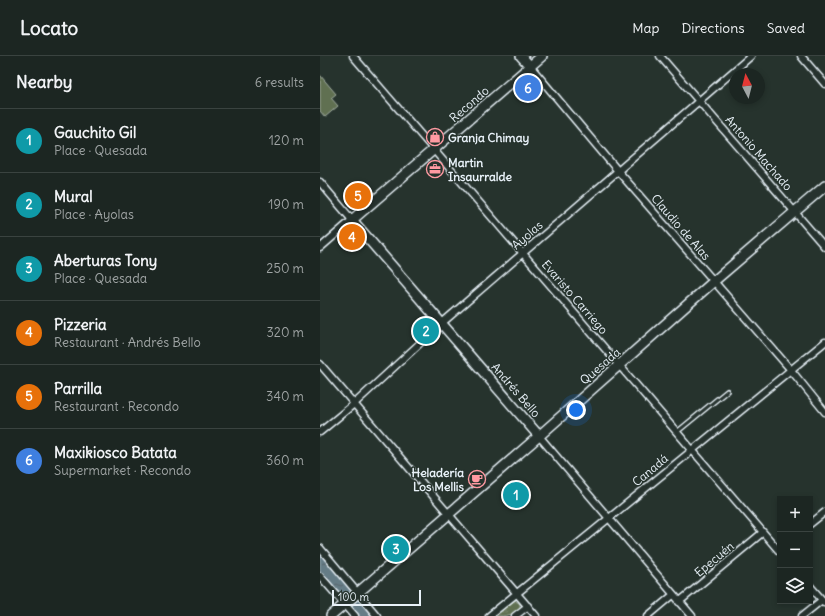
<!DOCTYPE html>
<meta charset="utf-8">
<style>
:root{--surface:#1c2622;--page:#252e2a;--text:#f1f3f6;--muted:#a0a5a5;--line:#3a4340;--accent:#bca0f2}
body{margin:0;font-family:Delius,sans-serif;background:var(--page);color:var(--text)}
.controls{position:absolute;right:12px;bottom:12px;display:grid;overflow:hidden;border-radius:0px;box-shadow:0 2px 6px #0003}
.controls button{width:36px;height:36px;display:grid;place-items:center;padding:0;border:0;border-bottom:1px solid var(--line);background:var(--surface);color:var(--text);font:20px sans-serif}
.compass{position:absolute;left:409px;top:12px;width:36px;height:36px;border-radius:50%;background:var(--surface);box-shadow:0 2px 6px #0003;rotate:353deg}
.scale{position:absolute;left:12px;bottom:10px;width:89px;box-sizing:border-box;padding-left:4px;border:2px solid #e8f1f8;border-top:0;font-size:11px;line-height:14px;white-space:nowrap;color:#e8f1f8;-webkit-text-stroke:3px #26332d;paint-order:stroke}
.you{position:absolute;left:256px;top:354px;width:14px;height:14px;margin:-10px;border:3px solid #fff;border-radius:50%;background:#1a73e8;box-shadow:0 0 0 6px #1a73e833}
.badge{display:grid;place-items:center;width:26px;height:26px;border-radius:50%;background:var(--accent);color:#fff;font-size:13px;font-weight:700}
.pin{position:absolute;translate:-50% -50%;border:2px solid #fff;box-shadow:0 1px 4px #0006}
.list{margin:0;padding:0;list-style:none}
h2{display:flex;justify-content:space-between;align-items:center;height:52px;margin:0;padding:0 16px;font-size:17px}
h2 small{font-size:13px;font-weight:400;color:var(--muted)}
.list li{display:grid;grid-template-columns:26px 1fr auto;gap:12px;align-items:center;box-sizing:border-box;height:64px;padding:0 16px;border-top:1px solid var(--line)}
.list b{display:block;font-size:15px;white-space:nowrap}
.list p{margin:0;font-size:13px;white-space:nowrap;color:var(--muted)}
.list em{font-size:13px;font-style:normal;color:var(--muted)}
.icon{flex:none;width:22px;height:22px;fill:none;stroke:currentColor;stroke-width:2;stroke-linecap:round;stroke-linejoin:round}
.map{position:relative;flex:none;width:505px;height:560px;overflow:hidden}
header{display:flex;align-items:center;gap:24px;box-sizing:border-box;height:56px;padding:0 20px;background:var(--surface);border-bottom:1px solid var(--line)}
header strong{font-size:19px}
nav{display:flex;gap:22px;margin-inline-start:auto;font-size:14px}
main{display:flex}
aside{flex:1;background:var(--surface)}
.map>svg:first-child{display:block}
.park{fill:url(#park-tufts);stroke:#a4b0a4}
.pitch{fill:#606f51;stroke:#a4b0a4}
.water{fill:url(#water-ripples);stroke:#99abb4}
.lines{fill:none;stroke-linecap:round;stroke-linejoin:round}
.river{stroke:#657c86;stroke-width:11}
.lane-casing{stroke:#e8f1f8;stroke-width:6}
.street-casing{stroke:#e8f1f8;stroke-width:9}
.secondary-casing{stroke:#e8f1f8;stroke-width:12}
.lane{stroke:#26332d;stroke-width:3}
.street{stroke:#26332d;stroke-width:6}
.secondary{stroke:#26332d;stroke-width:9}
.labels{text-anchor:middle;dominant-baseline:central;stroke-width:3;stroke-linejoin:round;paint-order:stroke}
.street-label{font-size:12px;fill:#e8f1f8;stroke:#26332d}
.poi-label{font-size:12px;font-weight:bold;fill:#e8f1f8;stroke:#26332d;text-anchor:start}
</style>
<header>
<strong>Locato</strong>
<nav><a>Map</a><a>Directions</a><a>Saved</a></nav>
</header>
<main>
<aside>
<h2>Nearby<small>6 results</small></h2>
<ul class="list">
<li><span class="badge" style="background:#0f9aa8">1</span><div><b>Gauchito Gil</b><p>Place · Quesada</p></div><em>120 m</em></li>
<li><span class="badge" style="background:#0f9aa8">2</span><div><b>Mural</b><p>Place · Ayolas</p></div><em>190 m</em></li>
<li><span class="badge" style="background:#0f9aa8">3</span><div><b>Aberturas Tony</b><p>Place · Quesada</p></div><em>250 m</em></li>
<li><span class="badge" style="background:#e8710a">4</span><div><b>Pizzeria</b><p>Restaurant · Andrés Bello</p></div><em>320 m</em></li>
<li><span class="badge" style="background:#e8710a">5</span><div><b>Parrilla</b><p>Restaurant · Recondo</p></div><em>340 m</em></li>
<li><span class="badge" style="background:#3f7fe0">6</span><div><b>Maxikiosco Batata</b><p>Supermarket · Recondo</p></div><em>360 m</em></li>
</ul>
</aside>
<div class="map">
<svg width="505" height="560" viewBox="0 0 505 560">
<defs>
<pattern id="park-tufts" width="24" height="20" patternUnits="userSpaceOnUse"><rect width="24" height="20" fill="#606f51"/><path d="M3 7l-1-3M5 7V3M7 7l1-3M15 17l-1-3M17 17v-4M19 17l1-3" fill="none" stroke="#77846b"/></pattern>
<pattern id="water-ripples" width="26" height="14" patternUnits="userSpaceOnUse"><rect width="26" height="14" fill="#657c86"/><path d="M2 4q2-2 4 0t4 0M15 11q2-2 4 0t4 0" fill="none" stroke="#57656b"/></pattern>
</defs>
<rect width="100%" height="100%" fill="#26332d"/>
<filter id="ink" filterUnits="userSpaceOnUse"><feTurbulence type="fractalNoise" baseFrequency=".025" numOctaves="2"/><feDisplacementMap in="SourceGraphic" scale="8" xChannelSelector="R" yChannelSelector="G"/><feConvolveMatrix kernelMatrix="1 2 1 2 8 2 1 2 1" color-interpolation-filters="sRGB"/></filter>
<g filter="url(#ink)">
<!-- park -->
<path class="park" d="M 195,544 L 200,548 L 200,551 C 194,560 185,560 175,560 Z"/>
<!-- pitch -->
<path class="pitch" d="M 0,19 L 16,38 L 11,42 L 18,50 L 5,61 L 0,55 Z"/>
<!-- water -->
<path class="water" d="M 0,496 L 33,535 L 24,543 L 0,515 Z
M 39,543 L 53,560 L 39,560 L 30,550 Z"/>
<g class="lines">
<!-- river -->
<path class="river" d="M 28,539 L 46,560"/>
<!-- lane casing -->
<g class="lane-casing">
<path id="lane" d="M 357,376 L 407,335"/>
</g>
<!-- street casing -->
<g class="street-casing">
<path id="street" d="M 33,0 L 460,496
M 340,0 L 505,191
M 481,0 L 505,28
M 210,10 L 298,115 L 471,314 L 505,356
M 0,126 L 32,164 L 0,192
M 0,308 L 216,560
M 0,376 L 34,348 L 122,267 L 431,0
M 219,380 L 372,560
M 490,468 L 505,456
M 0,492 L 57,560
M 0,520 L 35,560
M 490,530 L 504,546
M 359,546 L 442,477
M 169,560 L 505,286
M 195,560 L 208,550
M 328,560 L 353,539
M 482,560 L 502,544"/>
</g>
<!-- secondary casing -->
<g class="secondary-casing">
<path id="secondary" d="M 201,0 L 210,10
M 219,380 L 32,164 L 222,0
M 11,560 L 219,380 L 393,226 L 505,130"/>
</g>
<!-- lane -->
<use href="#lane" class="lane"/>
<!-- street -->
<use href="#street" class="street"/>
<!-- secondary -->
<use href="#secondary" class="secondary"/>
</g>
</g>
<!-- icons -->
<defs>
<g id="shop-ring" transform="scale(0.9)"><circle r="9.5" fill="#26332d" stroke="#ff9aa2" stroke-width="1.5"/><path d="M-5-2.5h2.3a2.7 3.5 0 0 1 5.4 0H5L5.5 6h-11ZM-1.5-2.5h3a1.5 2.3 0 0 0-3 0Z" fill="#ff9aa2"/></g>
<g id="office-ring" transform="scale(0.9)"><circle r="9.5" fill="#26332d" stroke="#ff9aa2" stroke-width="1.5"/><path d="M-6-3h4V-5.5h4V-3h4V5H-6ZM-1-4.5V-3h2v-1.5ZM-6 0V1H6V0Z" fill="#ff9aa2"/></g>
<g id="cafe-ring" transform="scale(0.9)"><circle r="9.5" fill="#26332d" stroke="#ff9aa2" stroke-width="1.5"/><path d="M-5.5-4.5H6V0H3Q3 3.5 0 3.5H-2.5Q-5.5 3.5-5.5 0ZM3-3.2v2h1.7v-2ZM-6 4.5H4V6H-6Z" fill="#ff9aa2"/></g>
</defs>
<g fill-rule="evenodd">
<use href="#shop-ring" x="115" y="81"/>
<use href="#office-ring" x="115" y="113"/>
<use href="#cafe-ring" x="157" y="423"/>
</g>
<g class="labels">
<!-- street labels -->
<g class="street-label">
<text transform="translate(149 48) rotate(-41)">Recondo</text>
<text transform="translate(439 97) rotate(49)">Antonio Machado</text>
<text transform="translate(361 171) rotate(49)">Claudio de Alas</text>
<text transform="translate(207 179) rotate(-41)">Ayolas</text>
<text transform="translate(255 241) rotate(49)">Evaristo Carriego</text>
<text transform="translate(280 310) rotate(-41)">Quesada</text>
<text transform="translate(196 334) rotate(49)">Andrés Bello</text>
<text transform="translate(330 414) rotate(-40)">Canadá</text>
<text transform="translate(394 503) rotate(-40)">Epecuén</text>
</g>
<!-- poi labels -->
<g class="poi-label">
<text x="128" y="81">Granja Chimay</text>
<text x="128" y="106">Martin<tspan x="128" dy="14">Insaurralde</tspan></text>
<text x="144" y="416" text-anchor="end">Heladería<tspan x="144" dy="14">Los Mellis</tspan></text>
</g>
</g>
</svg>
<div class="controls">
<button>+</button>
<button>−</button>
<button><svg class="icon" aria-label="layers" viewBox="0 0 24 24"><path d="M12 4l9 5-9 5-9-5zM3 14l9 5 9-5"/></svg></button>
</div>
<svg class="compass" viewBox="-18 -18 36 36"><path d="M0-13l5 13h-10z" fill="#e53935"/><path d="M0 13l5-13h-10z" fill="#a0a5a5"/></svg>
<div class="scale">100 m</div>
<div class="you"></div>
<div class="pin badge" style="left:196px;top:439px;background:#0f9aa8">1</div>
<div class="pin badge" style="left:106px;top:275px;background:#0f9aa8">2</div>
<div class="pin badge" style="left:76px;top:493px;background:#0f9aa8">3</div>
<div class="pin badge" style="left:32px;top:181px;background:#e8710a">4</div>
<div class="pin badge" style="left:38px;top:140px;background:#e8710a">5</div>
<div class="pin badge" style="left:208px;top:32px;background:#3f7fe0">6</div>
</div>
</main>
